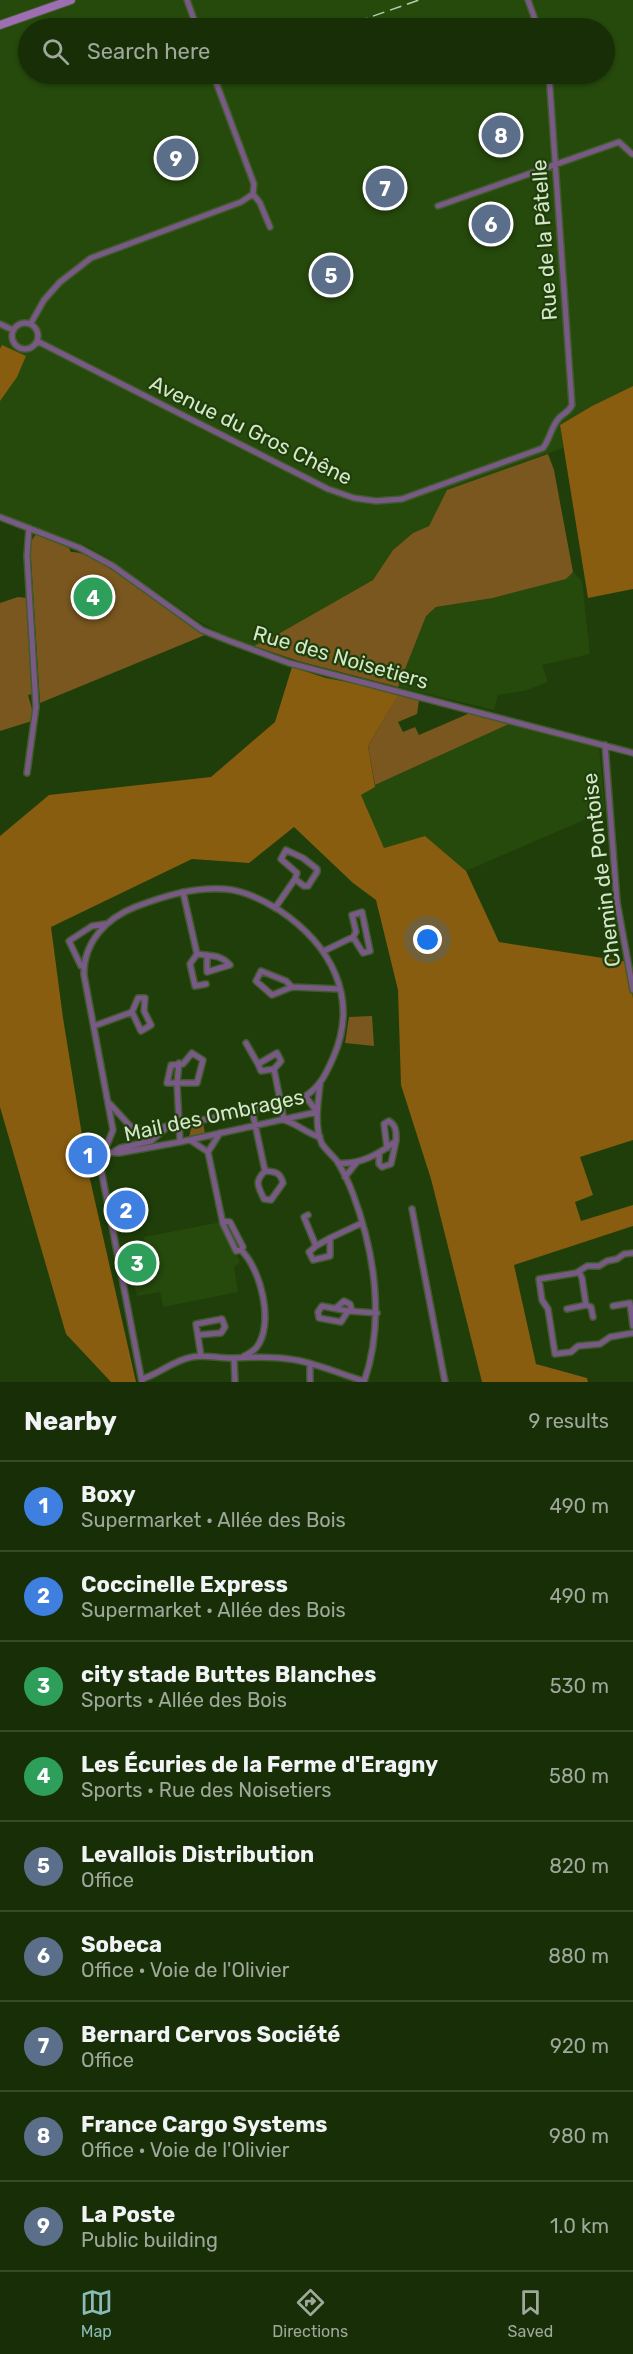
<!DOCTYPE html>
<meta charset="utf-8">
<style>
:root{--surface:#172e07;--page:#243a15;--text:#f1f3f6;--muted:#9ea89b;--line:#364a28;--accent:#8bbbb9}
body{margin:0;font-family:Rubik,sans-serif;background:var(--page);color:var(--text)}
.you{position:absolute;left:428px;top:940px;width:21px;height:21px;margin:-15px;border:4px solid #fff;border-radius:50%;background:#1a73e8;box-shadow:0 0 0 9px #1a73e833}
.badge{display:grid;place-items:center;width:39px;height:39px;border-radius:50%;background:var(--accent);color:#fff;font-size:20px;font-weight:700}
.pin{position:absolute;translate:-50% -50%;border:3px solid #fff;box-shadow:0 2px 6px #0006}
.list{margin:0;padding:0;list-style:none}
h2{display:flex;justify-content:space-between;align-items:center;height:78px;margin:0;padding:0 24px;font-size:26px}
h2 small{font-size:20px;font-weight:400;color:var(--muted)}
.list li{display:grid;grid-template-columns:39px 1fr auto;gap:18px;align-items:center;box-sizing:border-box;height:90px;padding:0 24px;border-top:2px solid var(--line)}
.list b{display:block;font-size:22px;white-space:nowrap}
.list p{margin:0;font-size:20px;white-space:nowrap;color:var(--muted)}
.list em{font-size:20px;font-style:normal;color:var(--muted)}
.icon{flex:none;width:33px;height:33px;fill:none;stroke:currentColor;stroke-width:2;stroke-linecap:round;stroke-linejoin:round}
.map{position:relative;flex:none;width:633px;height:1382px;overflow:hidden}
.search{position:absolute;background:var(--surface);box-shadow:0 2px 4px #0004;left:18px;right:18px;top:18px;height:66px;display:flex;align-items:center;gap:15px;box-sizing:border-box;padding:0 21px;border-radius:33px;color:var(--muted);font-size:22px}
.sheet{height:888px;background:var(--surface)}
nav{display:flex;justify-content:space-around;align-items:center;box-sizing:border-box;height:84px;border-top:2px solid var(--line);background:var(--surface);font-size:16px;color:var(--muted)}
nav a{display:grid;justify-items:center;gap:3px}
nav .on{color:var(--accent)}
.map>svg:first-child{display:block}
.built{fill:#26490c;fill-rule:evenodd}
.green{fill:#7a571f}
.forest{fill:#885d10}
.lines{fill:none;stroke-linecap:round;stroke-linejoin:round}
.street-casing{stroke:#405c2c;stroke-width:8}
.secondary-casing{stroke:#405c2c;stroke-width:10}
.street{stroke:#795a86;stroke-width:5}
.secondary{stroke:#9e6eb3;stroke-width:8}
.rail{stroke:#b9ceaf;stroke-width:1.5;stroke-dasharray:12 6;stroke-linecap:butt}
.labels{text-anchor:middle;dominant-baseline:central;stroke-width:4.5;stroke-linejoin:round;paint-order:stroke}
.street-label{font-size:21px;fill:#d4e7cb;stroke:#1f3e09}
</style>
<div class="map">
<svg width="633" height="1382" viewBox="0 0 633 1382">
<rect width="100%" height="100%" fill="#1f3e09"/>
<!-- built -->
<path class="built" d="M 0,0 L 633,0 L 633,386 L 592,406 L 560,425 L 563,448 L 447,490 L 429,526 L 413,533 L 393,550 L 373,580 L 280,633 L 254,646 L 220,633 L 198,621 L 108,558 L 85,545 L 0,514 ZM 28,28 L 604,28 L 604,74 L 28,74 Z
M 573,572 L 582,581 L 590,654 L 542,665 L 548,682 L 524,691 L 498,695 L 494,710 L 398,687 L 426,615 L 437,607 L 493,598 L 566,579 Z
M 511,723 L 599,747 L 605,811 L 466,871 L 425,836 L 384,848 L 361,795 L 375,787 L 375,785 Z
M 221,1222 L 240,1262 L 234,1267 L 238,1292 L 163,1307 L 160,1292 L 137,1296 L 131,1272 L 144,1268 L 141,1248 L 130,1249 L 130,1247 L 145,1244 L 144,1237 Z"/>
<!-- green -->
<path class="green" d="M 548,454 L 554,470 L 573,572 L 566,579 L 493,598 L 436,607 L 426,616 L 398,687 L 298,661 L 254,646 L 280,633 L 373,580 L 393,550 L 413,533 L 429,526 L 447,490 Z
M 36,534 L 69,548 L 71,552 C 101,550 178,616 205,635 L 40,703 L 30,543 Z
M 18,597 L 28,598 L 33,694 L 28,695 L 34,716 L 32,721 L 0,731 L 0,603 Z
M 398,695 L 419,700 L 417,714 L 398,722 L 403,732 L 415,727 L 419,735 L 470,713 L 511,723 L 375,785 L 368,746 Z
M 372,1016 L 374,1046 L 345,1043 L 349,1017 Z
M 203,1122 L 205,1134 L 189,1137 L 192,1125 Z
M 141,1248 L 144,1268 L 133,1269 L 130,1250 Z"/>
<!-- forest -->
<path class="forest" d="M 2,345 L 26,356 L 17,377 L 0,401 L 0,349 Z
M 633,386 L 633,589 L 588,598 L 560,425 L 592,406 Z
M 292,667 L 326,678 L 400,692 L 368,746 L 375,787 L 361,795 L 384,848 L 425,836 L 466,871 L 499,942 L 629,962 L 633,999 L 633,1140 L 580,1157 L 593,1195 L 575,1202 L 581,1221 L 633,1205 L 633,1226 L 514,1265 L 536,1364 L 587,1378 L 588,1382 L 482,1382 L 431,1179 L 401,1085 L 398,990 L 376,900 L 353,883 L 294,827 L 249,863 L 192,859 L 51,927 L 63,1018 L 87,1166 L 136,1382 L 111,1382 L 66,1334 L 0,1107 L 0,836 L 49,795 L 211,777 L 275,722 Z"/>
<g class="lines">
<!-- street casing -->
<g class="street-casing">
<path id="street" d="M 187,0 L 197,28
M 528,0 L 538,28
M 253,194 L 260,203 L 270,227
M 438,206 L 619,142 L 632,154
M12 336a13 13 0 1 1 26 0a13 13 0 1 1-26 0Z
M 31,323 L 44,300 L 60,282 L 91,258 L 241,202 L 253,194 L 254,184 L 213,74
M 0,324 L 13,330
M 37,341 L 328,489 L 354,498 L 376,501 L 402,499 L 543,448 C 550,439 551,427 559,418 C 564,413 569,412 572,405 L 549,74
M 0,517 L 80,548 L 113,566 L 202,630 L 227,640 L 289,663 L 633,753
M 605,745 L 617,902 L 633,990
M 27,773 L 36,707 L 27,556 L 29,528
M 286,850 L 303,858 L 317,869 L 317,872 L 308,886 L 304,886 L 295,879 L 297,873 L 281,859 Z
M 183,892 L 197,954
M 275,908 L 295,879
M 362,912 L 370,951 L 363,953 L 353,937 L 356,932 L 352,915 Z
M 324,951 L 353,937
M 197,954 C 211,956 220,954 230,965 L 207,972 L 207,955
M 197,954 L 190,964 L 195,986 L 206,984
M 84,967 L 81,966 L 69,941 L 92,926 L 105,924
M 292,987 L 286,981 L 261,971 L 256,981 L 272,995 L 292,987 L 340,989
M 94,1026 L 132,1012 L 138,998 L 145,998 L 144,1011 L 151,1025 L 141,1031 L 132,1012
M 246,1043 L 258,1064
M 192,1053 L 203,1060 L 197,1083 L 167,1083 L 171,1065 L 183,1064 Z
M 277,1053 L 281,1061 L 274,1069 L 261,1071 L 258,1064 Z
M 179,1063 L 177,1084 L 180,1142
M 274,1069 L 284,1120 C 298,1124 307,1134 320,1137
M 320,1085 C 318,1103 314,1127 322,1144 C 326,1150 332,1155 337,1161 C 343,1171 349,1183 353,1194 C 375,1253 385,1322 364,1382
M 110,1104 L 132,1128 L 144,1130 C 183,1124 222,1116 260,1109 C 274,1106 292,1105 304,1097 C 320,1087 326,1074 333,1058 C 360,997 330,944 279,910 C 263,900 243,890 224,889 C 193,887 164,896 135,907 C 107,918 83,942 84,975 L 113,1130 L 104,1152 L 101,1169 L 142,1382
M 252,1110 L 265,1171 C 276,1172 280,1172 283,1183 L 271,1200 L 264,1199 C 258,1186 254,1182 265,1171
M 220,1133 L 208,1152 L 223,1224 L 236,1251 L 241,1250 C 261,1269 275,1325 256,1348 C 253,1351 248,1354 244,1356
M 190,1140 L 208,1152
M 115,1151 L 120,1148 L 151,1141 L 167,1127
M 104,1152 L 119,1153 L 180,1142 L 317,1112 L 306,1097
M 379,1153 L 379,1164 L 382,1167 L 391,1164 L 396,1141
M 338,1163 C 360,1165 379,1154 396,1141 C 396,1133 397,1126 389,1121 L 384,1124 L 387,1148
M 345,1177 L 357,1162
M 412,1209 L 445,1382
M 308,1215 L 304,1217 L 316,1246 L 309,1252 L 313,1260 L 330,1256 L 330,1238 L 362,1223
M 223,1221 L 230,1222 L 243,1247 L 241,1250
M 316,1246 L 330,1238
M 633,1253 L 624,1254 L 617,1259 L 607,1261 L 599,1266 L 587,1266 L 576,1273 L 539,1279 L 542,1300 L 548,1309 L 555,1354 L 571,1352 L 578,1346 L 600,1344 L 610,1337 L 633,1333
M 586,1305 L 591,1307 L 593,1317
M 613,1306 L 630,1303 L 633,1326
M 336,1308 L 344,1301 L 350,1304 L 352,1311
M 567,1309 L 586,1305 L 582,1278 L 579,1272
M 348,1311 L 322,1306 L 318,1312 L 319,1318 L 341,1322 L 348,1311 L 377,1313
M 198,1335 L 221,1333 L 225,1327 L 222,1319 L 196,1324 L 201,1356
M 234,1358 L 235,1382
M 310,1364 L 310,1382
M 142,1379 C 159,1374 174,1360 192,1357 C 206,1354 220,1359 234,1358 C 252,1357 271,1356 289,1359 C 315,1362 339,1374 364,1381"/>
</g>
<!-- secondary casing -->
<g class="secondary-casing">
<path id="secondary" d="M 0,25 L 71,0"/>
</g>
<!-- street -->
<use href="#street" class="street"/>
<!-- secondary -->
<use href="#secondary" class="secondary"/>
<!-- rail -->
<path class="rail" d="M 339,28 L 419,0
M 214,76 L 221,74"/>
</g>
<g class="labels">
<!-- street labels -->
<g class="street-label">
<text transform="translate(544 240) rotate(-94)">Rue de la Pâtelle</text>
<text transform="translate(251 430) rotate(26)">Avenue du Gros Chêne</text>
<text transform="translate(341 657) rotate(16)">Rue des Noisetiers</text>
<text transform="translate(601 870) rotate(-97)">Chemin de Pontoise</text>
<text transform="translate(214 1115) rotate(-12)">Mail des Ombrages</text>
</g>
</g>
</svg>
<div class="you"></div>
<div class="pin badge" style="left:88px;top:1155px;background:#3f7fe0">1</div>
<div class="pin badge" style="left:126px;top:1210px;background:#3f7fe0">2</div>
<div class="pin badge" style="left:137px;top:1263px;background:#2e9e5b">3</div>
<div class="pin badge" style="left:93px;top:597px;background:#2e9e5b">4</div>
<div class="pin badge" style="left:331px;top:275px;background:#5c6f8a">5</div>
<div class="pin badge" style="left:491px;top:224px;background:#5c6f8a">6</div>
<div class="pin badge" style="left:385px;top:188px;background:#5c6f8a">7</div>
<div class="pin badge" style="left:501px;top:135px;background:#5c6f8a">8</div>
<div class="pin badge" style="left:176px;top:158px;background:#5c6f8a">9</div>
<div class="search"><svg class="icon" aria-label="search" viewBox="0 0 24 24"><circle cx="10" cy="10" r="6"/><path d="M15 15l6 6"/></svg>Search here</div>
</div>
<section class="sheet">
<h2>Nearby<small>9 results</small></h2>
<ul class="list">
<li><span class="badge" style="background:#3f7fe0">1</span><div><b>Boxy</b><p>Supermarket · Allée des Bois</p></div><em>490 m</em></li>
<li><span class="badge" style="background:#3f7fe0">2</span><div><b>Coccinelle Express</b><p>Supermarket · Allée des Bois</p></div><em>490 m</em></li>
<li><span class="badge" style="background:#2e9e5b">3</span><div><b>city stade Buttes Blanches</b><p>Sports · Allée des Bois</p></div><em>530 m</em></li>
<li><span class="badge" style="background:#2e9e5b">4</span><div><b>Les Écuries de la Ferme d'Eragny</b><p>Sports · Rue des Noisetiers</p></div><em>580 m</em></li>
<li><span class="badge" style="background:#5c6f8a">5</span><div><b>Levallois Distribution</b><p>Office</p></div><em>820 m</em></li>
<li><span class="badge" style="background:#5c6f8a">6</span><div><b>Sobeca</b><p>Office · Voie de l'Olivier</p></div><em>880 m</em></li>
<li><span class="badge" style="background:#5c6f8a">7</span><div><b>Bernard Cervos Société</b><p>Office</p></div><em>920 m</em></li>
<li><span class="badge" style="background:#5c6f8a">8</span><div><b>France Cargo Systems</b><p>Office · Voie de l'Olivier</p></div><em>980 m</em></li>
<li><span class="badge" style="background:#5c6f8a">9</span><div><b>La Poste</b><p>Public building</p></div><em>1.0 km</em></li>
</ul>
</section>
<nav>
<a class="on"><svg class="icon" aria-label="map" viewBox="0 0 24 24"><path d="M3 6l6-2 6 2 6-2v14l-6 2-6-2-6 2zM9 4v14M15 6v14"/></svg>Map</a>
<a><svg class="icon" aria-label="directions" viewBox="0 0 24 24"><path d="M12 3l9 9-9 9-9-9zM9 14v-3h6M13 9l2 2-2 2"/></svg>Directions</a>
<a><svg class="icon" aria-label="saved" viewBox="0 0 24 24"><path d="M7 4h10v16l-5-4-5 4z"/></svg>Saved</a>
</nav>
